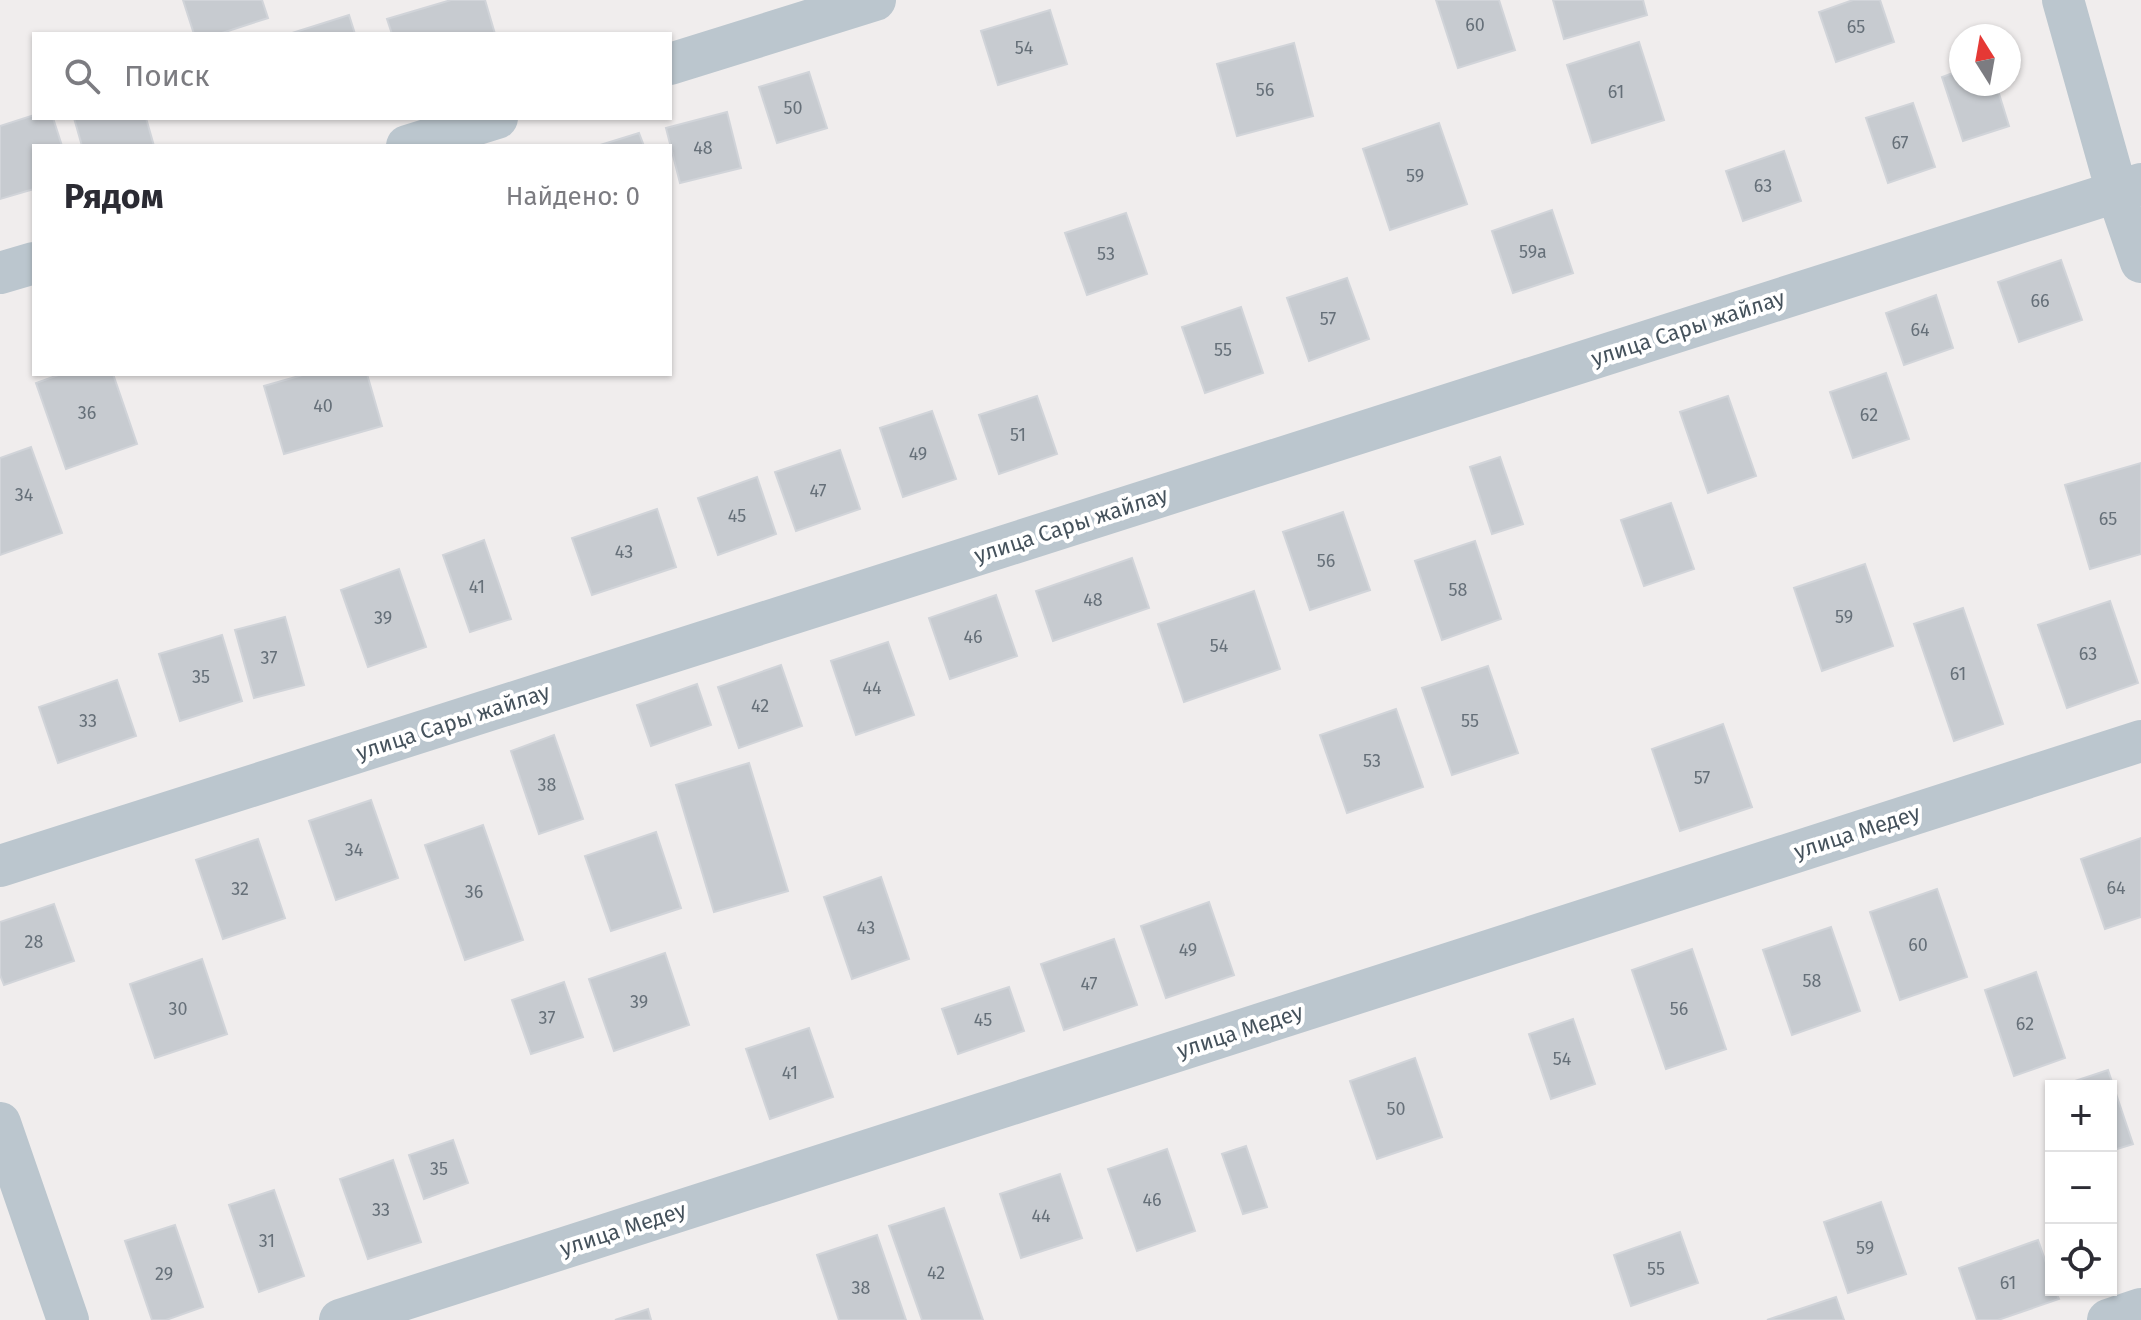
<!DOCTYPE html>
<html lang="ru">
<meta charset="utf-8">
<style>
:root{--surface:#fff;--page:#f2f2f3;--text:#2b2b33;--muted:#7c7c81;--line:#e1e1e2}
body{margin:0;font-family:"Fira Sans",sans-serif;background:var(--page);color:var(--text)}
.controls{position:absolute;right:24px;bottom:24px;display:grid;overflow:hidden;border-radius:0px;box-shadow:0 2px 6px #0004}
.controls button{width:72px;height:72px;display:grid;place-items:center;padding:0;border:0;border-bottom:2px solid var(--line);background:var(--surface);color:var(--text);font:40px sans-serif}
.compass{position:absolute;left:1949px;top:24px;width:72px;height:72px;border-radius:50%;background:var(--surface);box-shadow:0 2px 6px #0004;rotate:349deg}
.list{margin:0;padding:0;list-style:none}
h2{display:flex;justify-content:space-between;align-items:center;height:104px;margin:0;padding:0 32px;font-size:34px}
h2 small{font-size:26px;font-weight:400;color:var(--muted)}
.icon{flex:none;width:44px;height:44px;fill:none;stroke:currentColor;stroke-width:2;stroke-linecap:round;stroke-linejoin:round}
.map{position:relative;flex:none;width:2141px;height:1320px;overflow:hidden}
.search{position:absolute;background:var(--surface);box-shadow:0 2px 6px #0004;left:32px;top:32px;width:640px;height:88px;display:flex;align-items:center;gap:20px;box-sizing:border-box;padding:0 28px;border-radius:0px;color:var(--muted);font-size:30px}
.panel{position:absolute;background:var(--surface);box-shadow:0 2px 6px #0004;left:32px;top:144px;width:640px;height:232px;border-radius:0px}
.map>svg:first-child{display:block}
.building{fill:#c7cbd0;stroke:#d1d4d9;stroke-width:2}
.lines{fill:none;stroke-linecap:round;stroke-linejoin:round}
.street{stroke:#bbc6ce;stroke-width:42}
.labels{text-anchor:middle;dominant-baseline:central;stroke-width:8;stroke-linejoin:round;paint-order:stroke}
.number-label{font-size:18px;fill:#667079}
.street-label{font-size:22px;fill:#45525c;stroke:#fff}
</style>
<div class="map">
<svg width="2141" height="1320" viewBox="0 0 2141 1320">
<rect width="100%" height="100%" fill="#f0eded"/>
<!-- building -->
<path class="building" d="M 183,0 L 262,0 L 268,18 L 219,34 L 194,34 Z
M 451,0 L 485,0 L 495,34 L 392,34 L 387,19 Z
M 1436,0 L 1499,0 L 1515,50 L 1458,68 Z
M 1553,0 L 1643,0 L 1647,15 L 1564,39 Z
M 1853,0 L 1880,0 L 1894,42 L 1836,62 L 1819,12 Z
M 1050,10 L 1067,64 L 998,85 L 981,31 Z
M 349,15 L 355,34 L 289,34 Z
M 1639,42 L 1664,120 L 1592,143 L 1567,65 Z
M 1294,43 L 1313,116 L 1237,136 L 1217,64 Z
M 1961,70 L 1961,84 L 1996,84 L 2009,126 L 1963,141 L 1942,77 Z
M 809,72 L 827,128 L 777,143 L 759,87 Z
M 1913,103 L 1935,167 L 1888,183 L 1866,118 Z
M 727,112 L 741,168 L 680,183 L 666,128 Z
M 34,115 L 34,118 L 53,118 L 62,146 L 34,146 L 34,189 L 0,199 L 0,126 Z
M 74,118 L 146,118 L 154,146 L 82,146 Z
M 1439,123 L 1467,204 L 1390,230 L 1363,149 Z
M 639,133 L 644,146 L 597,146 Z
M 1784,151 L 1801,201 L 1743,221 L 1726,171 Z
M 1552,210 L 1573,273 L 1513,293 L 1492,231 Z
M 1126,213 L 1147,274 L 1087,295 L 1065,233 Z
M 2061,260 L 2082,320 L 2019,342 L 1998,282 Z
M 1347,278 L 1369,339 L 1309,361 L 1287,298 Z
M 1936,295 L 1953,348 L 1904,365 L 1886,313 Z
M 1241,307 L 1263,373 L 1205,393 L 1182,327 Z
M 1886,373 L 1909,439 L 1853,458 L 1830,392 Z
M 61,374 L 113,374 L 137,444 L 66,469 L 36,383 Z
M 306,374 L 367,374 L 382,426 L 284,454 L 264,386 Z
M 1037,396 L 1057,454 L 999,474 L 979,415 Z
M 1728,396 L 1756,476 L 1708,493 L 1680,412 Z
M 932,411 L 956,479 L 903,497 L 880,428 Z
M 31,447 L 62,533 L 0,555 L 0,458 Z
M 840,450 L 860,509 L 796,531 L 775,472 Z
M 1500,457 L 1523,524 L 1492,534 L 1470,467 Z
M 2141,463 L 2141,554 L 2090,569 L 2065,485 Z
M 757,477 L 776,534 L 718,555 L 698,498 Z
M 1671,503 L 1694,569 L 1644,586 L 1621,520 Z
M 657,509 L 676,567 L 592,595 L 572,538 Z
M 1343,512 L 1370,590 L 1310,610 L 1283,532 Z
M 484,540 L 511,619 L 470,632 L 443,555 Z
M 1475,541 L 1501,619 L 1442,640 L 1415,561 Z
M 1132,558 L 1149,608 L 1053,641 L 1036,591 Z
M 1865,564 L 1893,646 L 1822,671 L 1794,588 Z
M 399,569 L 426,647 L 368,667 L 341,590 Z
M 1254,591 L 1280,669 L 1184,702 L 1158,624 Z
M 996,595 L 1017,656 L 950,679 L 929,618 Z
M 2110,601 L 2138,683 L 2067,708 L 2038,625 Z
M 1963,608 L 2003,724 L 1954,741 L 1914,624 Z
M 285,617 L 304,685 L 254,698 L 235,630 Z
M 222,635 L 242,701 L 180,721 L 159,654 Z
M 888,642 L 914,715 L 856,735 L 831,661 Z
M 781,665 L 802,726 L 739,748 L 718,687 Z
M 1488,666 L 1518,753 L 1452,775 L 1422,688 Z
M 117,680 L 136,736 L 58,763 L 39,707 Z
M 697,684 L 711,725 L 651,746 L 637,705 Z
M 1396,709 L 1423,787 L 1347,813 L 1320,735 Z
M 1723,724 L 1752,807 L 1680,831 L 1652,749 Z
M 554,735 L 583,819 L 539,834 L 511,751 Z
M 749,763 L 788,891 L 714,912 L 676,785 Z
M 371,800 L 398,878 L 336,900 L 309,821 Z
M 483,825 L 523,940 L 465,960 L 425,845 Z
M 656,832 L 681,908 L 611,931 L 585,856 Z
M 2141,838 L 2141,917 L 2105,929 L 2081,859 Z
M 258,839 L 285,918 L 223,939 L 196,860 Z
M 881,877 L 909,959 L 852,979 L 824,897 Z
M 1937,889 L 1967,977 L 1900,1000 L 1870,912 Z
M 1209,902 L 1234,975 L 1166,998 L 1141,926 Z
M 54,904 L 74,961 L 4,985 L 0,975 L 0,922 Z
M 1831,927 L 1860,1011 L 1792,1035 L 1763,950 Z
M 1114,939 L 1137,1005 L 1064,1030 L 1041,964 Z
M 1692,949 L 1726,1049 L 1666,1069 L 1632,970 Z
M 665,953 L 689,1025 L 614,1051 L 589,979 Z
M 202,959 L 227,1034 L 155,1058 L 130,984 Z
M 2036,972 L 2065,1058 L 2014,1076 L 1985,990 Z
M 564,982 L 583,1037 L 531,1054 L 512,1000 Z
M 1009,987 L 1024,1031 L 958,1054 L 942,1009 Z
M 1573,1019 L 1595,1084 L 1551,1099 L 1529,1034 Z
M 809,1028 L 833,1097 L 770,1119 L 746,1049 Z
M 1415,1058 L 1442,1137 L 1377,1159 L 1350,1081 Z
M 2108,1070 L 2133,1144 L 2111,1151 L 2111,1086 L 2060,1086 Z
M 453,1140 L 468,1183 L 424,1199 L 409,1155 Z
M 1246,1146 L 1267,1207 L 1243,1214 L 1222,1154 Z
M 1167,1149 L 1195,1231 L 1137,1251 L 1108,1169 Z
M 393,1160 L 421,1242 L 368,1259 L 340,1179 Z
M 1060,1174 L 1082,1238 L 1021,1258 L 1000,1194 Z
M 274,1190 L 304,1276 L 259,1292 L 229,1205 Z
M 1881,1202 L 1906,1274 L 1848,1293 L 1824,1222 Z
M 944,1208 L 983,1320 L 922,1320 L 889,1226 Z
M 175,1225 L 203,1307 L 166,1320 L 152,1320 L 125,1241 Z
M 1680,1232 L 1698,1283 L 1631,1306 L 1614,1255 Z
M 877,1235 L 906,1320 L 839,1320 L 817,1255 Z
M 2038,1240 L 2051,1277 L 2051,1290 L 2055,1290 L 2059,1299 L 1998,1320 L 1977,1320 L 1959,1268 Z
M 1836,1297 L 1844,1320 L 1767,1320 Z
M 648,1309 L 651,1320 L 615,1320 Z"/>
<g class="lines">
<!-- street -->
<path class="street" d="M 2063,0 L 2117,192 L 2141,262
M 670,64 L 875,0
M 407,146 L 497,118
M 0,273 L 34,263
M 0,866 L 2141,184
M 0,1123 L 68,1320
M 340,1320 L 2141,741
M 2108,1320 L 2141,1309"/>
</g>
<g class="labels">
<!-- number labels -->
<g class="number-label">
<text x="1475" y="25">60</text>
<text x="1856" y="27">65</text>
<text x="1024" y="48">54</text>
<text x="1265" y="90">56</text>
<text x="1616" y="92">61</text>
<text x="793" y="108">50</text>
<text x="1900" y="143">67</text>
<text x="703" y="148">48</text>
<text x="1415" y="176">59</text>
<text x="1763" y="186">63</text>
<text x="1533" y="252">59а</text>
<text x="1106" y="254">53</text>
<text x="2040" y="301">66</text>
<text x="1328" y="319">57</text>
<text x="1920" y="330">64</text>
<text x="1223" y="350">55</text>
<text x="323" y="406">40</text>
<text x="87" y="413">36</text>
<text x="1869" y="415">62</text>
<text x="1018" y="435">51</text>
<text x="918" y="454">49</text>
<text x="818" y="491">47</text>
<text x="24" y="495">34</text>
<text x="737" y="516">45</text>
<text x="2108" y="519">65</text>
<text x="624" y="552">43</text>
<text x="1326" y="561">56</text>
<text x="477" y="587">41</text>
<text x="1458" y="590">58</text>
<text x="1093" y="600">48</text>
<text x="1844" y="617">59</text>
<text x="383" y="618">39</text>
<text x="973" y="637">46</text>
<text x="1219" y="646">54</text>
<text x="2088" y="654">63</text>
<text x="269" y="658">37</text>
<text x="1958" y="674">61</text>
<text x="201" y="677">35</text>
<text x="872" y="688">44</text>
<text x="760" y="706">42</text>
<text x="88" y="721">33</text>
<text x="1470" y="721">55</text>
<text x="1372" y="761">53</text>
<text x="1702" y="778">57</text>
<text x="547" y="785">38</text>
<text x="354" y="850">34</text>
<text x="2116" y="888">64</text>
<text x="240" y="889">32</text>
<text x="474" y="892">36</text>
<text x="866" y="928">43</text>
<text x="34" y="942">28</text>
<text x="1918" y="945">60</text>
<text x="1188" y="950">49</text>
<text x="1812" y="981">58</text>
<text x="1089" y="984">47</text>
<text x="639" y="1002">39</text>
<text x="178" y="1009">30</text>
<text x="1679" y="1009">56</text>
<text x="547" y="1018">37</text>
<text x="983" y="1020">45</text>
<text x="2025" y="1024">62</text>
<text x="1562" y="1059">54</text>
<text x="790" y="1073">41</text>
<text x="1396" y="1109">50</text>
<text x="439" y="1169">35</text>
<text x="1152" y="1200">46</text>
<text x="381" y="1210">33</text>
<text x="1041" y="1216">44</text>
<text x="267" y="1241">31</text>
<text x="1865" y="1248">59</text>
<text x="1656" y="1269">55</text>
<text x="936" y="1273">42</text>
<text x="164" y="1274">29</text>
<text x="2008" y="1283">61</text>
<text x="861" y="1288">38</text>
</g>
<!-- street labels -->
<g class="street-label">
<text transform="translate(1688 328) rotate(-18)">улица Сары жайлау</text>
<text transform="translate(1071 525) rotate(-18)">улица Сары жайлау</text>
<text transform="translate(453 722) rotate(-18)">улица Сары жайлау</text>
<text transform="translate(1857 832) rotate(-18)">улица Медеу</text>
<text transform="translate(1240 1031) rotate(-18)">улица Медеу</text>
<text transform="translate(623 1229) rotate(-18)">улица Медеу</text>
</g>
</g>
</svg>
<div class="controls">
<button>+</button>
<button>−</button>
<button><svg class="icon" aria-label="locate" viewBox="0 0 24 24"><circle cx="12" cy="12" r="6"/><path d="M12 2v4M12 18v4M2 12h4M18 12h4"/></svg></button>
</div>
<svg class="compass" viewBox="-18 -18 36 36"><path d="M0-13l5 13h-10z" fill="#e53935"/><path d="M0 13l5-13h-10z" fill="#7c7c81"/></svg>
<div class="search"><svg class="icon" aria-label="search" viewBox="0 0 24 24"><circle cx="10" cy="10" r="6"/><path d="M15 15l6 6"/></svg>Поиск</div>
<section class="panel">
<h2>Рядом<small>Найдено: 0</small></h2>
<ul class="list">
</ul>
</section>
</div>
